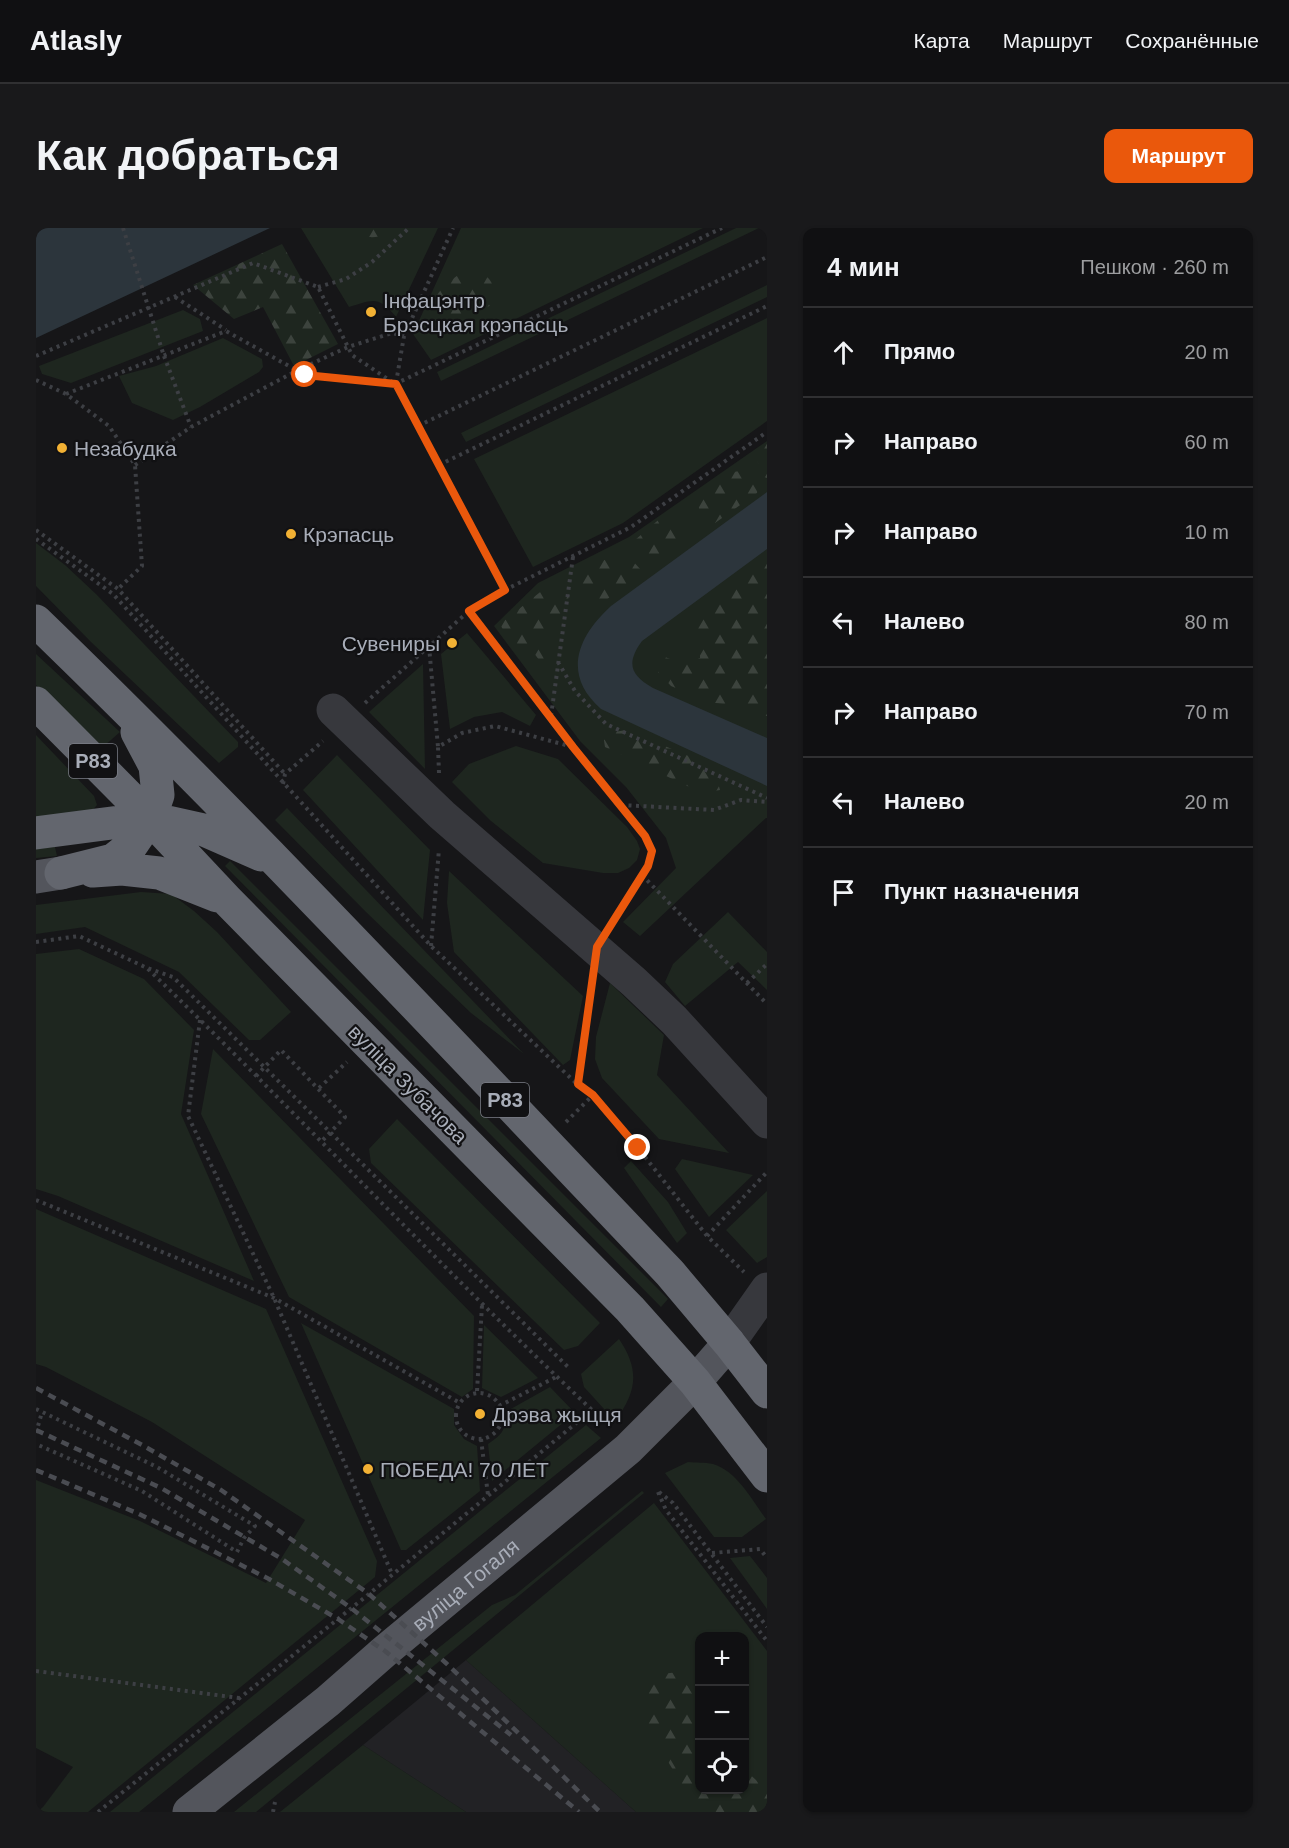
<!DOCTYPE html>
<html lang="ru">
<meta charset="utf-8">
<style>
:root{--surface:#101012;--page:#19191b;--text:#f1f3f6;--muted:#9c9d9f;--line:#303032;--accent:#ea580c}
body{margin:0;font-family:Arial,sans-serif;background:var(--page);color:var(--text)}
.controls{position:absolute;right:18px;bottom:18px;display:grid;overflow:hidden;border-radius:12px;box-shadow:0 2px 4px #0004}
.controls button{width:54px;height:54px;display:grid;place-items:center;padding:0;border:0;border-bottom:2px solid var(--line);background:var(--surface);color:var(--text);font:30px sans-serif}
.stop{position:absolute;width:18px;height:18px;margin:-14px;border:4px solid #ea580c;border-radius:50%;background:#fff}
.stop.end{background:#ea580c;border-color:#fff;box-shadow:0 2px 6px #0008}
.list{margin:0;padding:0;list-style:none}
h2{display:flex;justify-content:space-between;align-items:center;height:78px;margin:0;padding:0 24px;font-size:26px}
h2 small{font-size:20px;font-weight:400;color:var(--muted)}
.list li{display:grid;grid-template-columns:39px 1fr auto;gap:18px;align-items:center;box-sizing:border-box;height:90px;padding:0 24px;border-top:2px solid var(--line)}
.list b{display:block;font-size:22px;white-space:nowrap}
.list em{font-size:20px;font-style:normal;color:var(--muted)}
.icon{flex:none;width:33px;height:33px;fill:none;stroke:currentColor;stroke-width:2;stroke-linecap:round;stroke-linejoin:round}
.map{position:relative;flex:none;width:731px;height:1584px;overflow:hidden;border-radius:12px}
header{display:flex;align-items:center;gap:36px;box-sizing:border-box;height:84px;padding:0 30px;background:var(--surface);border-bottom:2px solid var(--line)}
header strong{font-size:28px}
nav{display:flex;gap:33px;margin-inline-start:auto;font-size:21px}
.intro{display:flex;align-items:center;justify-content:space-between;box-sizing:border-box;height:144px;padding:0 36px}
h1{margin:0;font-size:42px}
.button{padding:15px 27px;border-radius:12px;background:var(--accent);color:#fff;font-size:21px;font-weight:700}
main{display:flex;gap:36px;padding:0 36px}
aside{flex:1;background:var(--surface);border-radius:12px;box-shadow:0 2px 4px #0004}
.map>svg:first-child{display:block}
.built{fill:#222225}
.grass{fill:#1e261f;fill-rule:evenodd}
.forest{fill:url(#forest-firs)}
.water{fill:#2c353c}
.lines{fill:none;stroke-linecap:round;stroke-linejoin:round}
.path{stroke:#3d3f44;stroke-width:4;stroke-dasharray:3 4.5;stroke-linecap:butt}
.minor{stroke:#37383d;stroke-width:33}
.major{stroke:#53555c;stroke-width:33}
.highway{stroke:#63666e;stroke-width:33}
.rail{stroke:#4a4c52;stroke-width:4.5;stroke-dasharray:8 6;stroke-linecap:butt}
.path-bridge{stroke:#3d3f44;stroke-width:4;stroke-dasharray:3 4.5;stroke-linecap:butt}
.route{stroke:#ea580c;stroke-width:8}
.poi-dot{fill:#f2b134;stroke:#111113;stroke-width:2}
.labels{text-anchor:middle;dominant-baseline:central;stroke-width:4.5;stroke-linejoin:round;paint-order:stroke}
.shield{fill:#111113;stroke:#7b7e86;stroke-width:1.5}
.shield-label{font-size:20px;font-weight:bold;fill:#a8adb8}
.poi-label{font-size:21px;fill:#a8adb8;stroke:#111113;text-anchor:start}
.street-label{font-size:21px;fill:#a8adb8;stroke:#111113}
</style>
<header>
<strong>Atlasly</strong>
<nav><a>Карта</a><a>Маршрут</a><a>Сохранённые</a></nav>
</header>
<div class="intro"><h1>Как добраться</h1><a class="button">Маршрут</a></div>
<main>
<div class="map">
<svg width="731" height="1584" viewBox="0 0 731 1584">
<defs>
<pattern id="forest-firs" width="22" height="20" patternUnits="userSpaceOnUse" patternTransform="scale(1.5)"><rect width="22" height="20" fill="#1e261f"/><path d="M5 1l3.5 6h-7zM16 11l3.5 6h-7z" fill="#3c433d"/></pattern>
</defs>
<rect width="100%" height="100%" fill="#161618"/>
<!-- built -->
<path class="built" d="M 430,1432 L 600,1584 L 430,1584 L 327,1517 Z"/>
<!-- grass -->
<path class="grass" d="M 265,0 L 402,0 L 360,89 C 342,67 337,72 313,79 Z
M 425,0 L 667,0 L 395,132 L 377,106 Z
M 700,0 L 723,0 L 405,153 L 401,144 Z
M 731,57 L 731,69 L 430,214 L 425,205 Z
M 147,82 L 164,91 L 167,103 L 35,155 L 6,146 L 3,138 Z
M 731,90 L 731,193 L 587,295 L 497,339 L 438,231 Z
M 187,110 L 226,131 L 227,139 L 223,144 L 164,179 L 137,192 L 96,175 L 83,148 L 120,138 Z
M 731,213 L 731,590 L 730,590 L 604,708 L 587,694 L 640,640 L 630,610 L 590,559 L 544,513 L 458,398 L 502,355 L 593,309 Z
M 0,315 L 29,337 L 60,366 L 202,514 L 202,519 L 183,535 L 55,414 L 0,358 Z
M 431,405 L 500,487 L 494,498 L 466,484 L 438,489 L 414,501 L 405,426 Z
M 0,426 L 84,504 L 67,519 L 0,457 Z
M 387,436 L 389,541 L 333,484 Z
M 0,507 L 58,568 L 61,577 L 54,585 L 0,591 Z
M 480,518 L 522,531 L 591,599 L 601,613 L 604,621 L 601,632 L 593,640 L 582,645 L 567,645 L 507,635 L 455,593 L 416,554 L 433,536 Z
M 301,527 L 394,622 L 387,692 L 267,562 Z
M 251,580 L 488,826 L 435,785 L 330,684 L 239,592 Z
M 19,619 L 21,628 L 0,630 L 0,621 Z
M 194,633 L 632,1071 L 625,1079 L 189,638 Z
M 413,643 L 547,768 L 534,832 L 527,837 L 418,724 L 411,675 Z
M 105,664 L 135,666 L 158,683 L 181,704 L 255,784 L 224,812 L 213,812 L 143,744 L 49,699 L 0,706 L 0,677 Z
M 692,684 L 731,724 L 731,762 L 702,734 L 649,778 L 629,754 L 637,736 Z
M 43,721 L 108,751 L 158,802 L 145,886 L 218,1053 L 22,968 L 0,961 L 0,726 Z
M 574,755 L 628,807 L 621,847 L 693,925 L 623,911 L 566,850 L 559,831 L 560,809 Z
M 177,821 L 438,1088 L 437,1161 L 426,1169 L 253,1069 L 165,886 Z
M 361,891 L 564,1095 L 542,1118 L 528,1122 L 335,935 L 333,921 Z
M 646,931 L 717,947 L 673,989 L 639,941 Z
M 595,933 L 632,974 L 651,1005 L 641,1015 L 588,940 Z
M 731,963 L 731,1029 L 721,1035 L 690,1002 Z
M 0,981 L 230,1081 L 341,1333 L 339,1349 L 52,1584 L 1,1584 L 7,1579 L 37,1539 L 0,1520 L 0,1252 L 104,1293 L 230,1355 L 269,1292 L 116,1194 L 10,1139 L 0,1136 Z
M 265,1095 L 418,1181 L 418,1197 L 428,1211 L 441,1218 L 444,1263 L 370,1322 L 365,1322 Z
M 448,1097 L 502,1150 L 465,1169 L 446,1160 Z
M 583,1111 C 604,1142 601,1164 579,1193 L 548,1159 L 545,1146 Z
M 514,1159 L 539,1185 L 456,1253 L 452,1216 C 468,1205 469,1202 471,1183 Z
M 550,1197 L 565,1210 L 103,1584 L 74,1584 Z
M 652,1234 C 660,1235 669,1234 677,1236 C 701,1243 716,1272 730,1291 L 706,1309 L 678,1309 L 629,1245 Z
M 606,1263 L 608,1265 L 220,1584 L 198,1584 L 456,1377 L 479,1367 Z
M 618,1275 L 731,1423 L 731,1584 L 600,1584 L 430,1432 ZM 664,1408 L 708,1408 L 708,1562 L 664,1562 Z
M 714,1328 L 731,1350 L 731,1381 L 694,1330 Z
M 327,1517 L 430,1584 L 244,1584 Z"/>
<!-- forest -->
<path class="forest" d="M 327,0 L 361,0 C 355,6 342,10 333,9 Z
M 246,16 L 302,116 L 258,138 L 227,79 L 198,91 L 157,57 Z
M 431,41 C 454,46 460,53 457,76 L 410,101 L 397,95 C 392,67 410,55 431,41 Z
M 731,214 L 731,250 L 725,248 L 721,265 L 679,295 L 666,292 L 661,273 L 668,261 L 690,245 L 711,242 L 719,252 L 723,241 L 720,222 Z
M 627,288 L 638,288 C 660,312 637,322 618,336 L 604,331 L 599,312 Z
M 575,329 L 594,330 L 605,342 L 603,349 L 567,374 L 557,375 L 540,352 L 551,340 Z
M 731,335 L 731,488 L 729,488 L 728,479 L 701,478 L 673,474 L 635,458 L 622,444 L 629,429 L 644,435 L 664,430 L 664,417 L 646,398 L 681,363 Z
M 513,357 L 533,364 L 531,384 L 510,405 L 516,437 L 509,440 L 492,417 L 474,415 L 464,396 Z
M 590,502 L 677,538 L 684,562 L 666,565 L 569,519 L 567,506 Z
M 643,1444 L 663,1477 L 664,1562 L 708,1562 L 709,1542 L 731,1562 L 731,1584 L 663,1584 L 607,1493 L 616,1447 Z"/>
<!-- water -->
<path class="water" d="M 0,0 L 234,0 L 0,110 Z
M 731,264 L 731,321 L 606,413 C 590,435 594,447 617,460 L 731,510 L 731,558 L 565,481 C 526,447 541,409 575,378 Z"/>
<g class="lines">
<!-- path -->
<path class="path" d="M 282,59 L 310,51 L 336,34 L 373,0
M 139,69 L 190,102
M 0,128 L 217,35 L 282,59 L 316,127 L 359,156 L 469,362
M 128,128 L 155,199
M 0,152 L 30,166 L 73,198 L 99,237 L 106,338 L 82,361
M 360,155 L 368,108 L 417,0
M 30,166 L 190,103 L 269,147 L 359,156 L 686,0
M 382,198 L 731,29
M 99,237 L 155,199 L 262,142 L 312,119 L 356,105 L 368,108
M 403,237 L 731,78
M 0,302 L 82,361 L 249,546
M 0,311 L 77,366 L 395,718 L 541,856 L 557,867 L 602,920 L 671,1008 L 708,1044
M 433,383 L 537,519
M 393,418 L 402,519
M 522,434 L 539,463 L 570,496 L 731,570
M 329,475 L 433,383 L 469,362 L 595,299 L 731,204
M 515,488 L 537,329
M 403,545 L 402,519 L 426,505 L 459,498 L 537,519 L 609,608 L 616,623 L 612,638 L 575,696
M 247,556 L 249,546 L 287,513
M 585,577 L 678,582 L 705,572 L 731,574
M 606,647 L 731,776
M 0,714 L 43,708 L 111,740 L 137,749 L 534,1141
M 395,718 L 403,621
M 711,755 L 731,736
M 164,792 L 152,888 L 238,1070 L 356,1346
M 220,848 L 245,822 L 309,889 L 285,914
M 542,856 L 555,756
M 283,860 L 311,834
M 530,894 L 557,867
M 0,972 L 238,1070 L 424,1175
M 671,1008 L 731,944
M 441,1163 L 446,1077
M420 1188a23 23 0 1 1 46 0a23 23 0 1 1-46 0Z
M 463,1178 L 520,1149
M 0,1181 L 121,1239 L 219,1298 L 208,1310 L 201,1324 L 106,1263 L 0,1216
M 0,1205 L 6,1184
M 445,1211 L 452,1267
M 622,1264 L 630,1282 L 731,1413
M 623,1264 L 637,1275 L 731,1399
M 676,1325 L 724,1321 L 731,1330
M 0,1443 L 203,1470
M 62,1584 L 333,1366 L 556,1182 C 404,1039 261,885 111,740
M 237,1584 L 239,1574"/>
<!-- minor -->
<path class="minor" d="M 297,482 L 406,587 L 598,754 L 638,792 L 731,894
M 693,1115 L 731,1061"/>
<!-- major -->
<g class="major">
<path d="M 0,649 L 25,645"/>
<path id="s1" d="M 153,1584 L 292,1473 L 349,1423 L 592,1221 L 659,1154 L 693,1115"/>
</g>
<!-- highway -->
<path class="highway" d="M 0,393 C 218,604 425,826 634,1045 L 693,1115 L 731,1164
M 0,475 L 114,590 L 190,671 L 594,1081 L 659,1154 L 731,1248
M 0,605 L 114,590 L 168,602 L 225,627
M 57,643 L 86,641 L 123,645 L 181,668
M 25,645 L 77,632 L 95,618 L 114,590 L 122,567 L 119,538 L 101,504"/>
<!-- rail -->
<path class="rail" d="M 0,1160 L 106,1217 L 185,1262 L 333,1366 L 411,1436 L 564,1584
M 0,1202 L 125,1260 L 246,1331 L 315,1380 L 475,1507
M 0,1242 L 103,1286 L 233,1351 L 302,1391 L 349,1423 L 543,1584"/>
<!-- path-bridge -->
<path class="path-bridge" d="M 87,0 L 128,128"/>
</g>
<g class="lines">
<!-- route -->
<path class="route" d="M 269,147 L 360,156 L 469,362 L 433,383 L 537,519 L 609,608 L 616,623 L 612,638 L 561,719 L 542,856 L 557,867 L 602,920"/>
</g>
<!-- markers -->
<g class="poi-dot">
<circle cx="335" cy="84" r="6"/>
<circle cx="26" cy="220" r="6"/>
<circle cx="255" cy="306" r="6"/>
<circle cx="416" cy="415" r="6"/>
<circle cx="444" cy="1186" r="6"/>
<circle cx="332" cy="1241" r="6"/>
</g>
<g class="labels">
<!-- shield labels -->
<g class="shield">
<rect x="33" y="516" width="48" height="34" rx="4.5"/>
<rect x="445" y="855" width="48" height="34" rx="4.5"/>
</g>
<g class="shield-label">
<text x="57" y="533">Р83</text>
<text x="469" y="872">Р83</text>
</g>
<!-- poi labels -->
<g class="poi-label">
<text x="347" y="72">Інфацэнтр<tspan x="347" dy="24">Брэсцкая крэпасць</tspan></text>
<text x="38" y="220">Незабудка</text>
<text x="267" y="306">Крэпасць</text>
<text x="404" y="415" text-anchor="end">Сувениры</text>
<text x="456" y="1186">Дрэва жыцця</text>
<text x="344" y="1241">ПОБЕДА! 70 ЛЕТ</text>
</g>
<!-- street labels -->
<g class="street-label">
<text transform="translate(372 856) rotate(45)">вуліца Зубачова</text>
<text stroke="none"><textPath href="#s1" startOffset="358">вуліца Гогаля</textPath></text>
</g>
</g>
</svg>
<div class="controls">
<button>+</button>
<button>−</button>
<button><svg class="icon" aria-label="locate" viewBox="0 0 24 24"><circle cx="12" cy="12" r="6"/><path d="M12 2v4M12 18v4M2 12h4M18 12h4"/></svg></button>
</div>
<div class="stop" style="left:269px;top:147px"></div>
<div class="stop end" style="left:602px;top:920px"></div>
</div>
<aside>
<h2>4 мин<small>Пешком · 260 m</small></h2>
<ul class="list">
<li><svg class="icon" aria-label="ahead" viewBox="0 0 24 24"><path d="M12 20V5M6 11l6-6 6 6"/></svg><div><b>Прямо</b></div><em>20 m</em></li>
<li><svg class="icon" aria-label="right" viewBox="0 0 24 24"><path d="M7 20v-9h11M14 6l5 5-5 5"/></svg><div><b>Направо</b></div><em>60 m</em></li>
<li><svg class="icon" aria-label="right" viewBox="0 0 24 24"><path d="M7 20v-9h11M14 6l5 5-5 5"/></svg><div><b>Направо</b></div><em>10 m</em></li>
<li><svg class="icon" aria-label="left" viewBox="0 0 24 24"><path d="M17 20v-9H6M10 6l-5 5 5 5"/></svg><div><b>Налево</b></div><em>80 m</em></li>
<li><svg class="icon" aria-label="right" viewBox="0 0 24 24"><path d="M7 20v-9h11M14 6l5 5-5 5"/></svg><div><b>Направо</b></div><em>70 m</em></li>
<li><svg class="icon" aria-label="left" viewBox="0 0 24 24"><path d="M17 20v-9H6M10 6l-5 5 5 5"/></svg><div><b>Налево</b></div><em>20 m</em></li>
<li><svg class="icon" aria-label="arrive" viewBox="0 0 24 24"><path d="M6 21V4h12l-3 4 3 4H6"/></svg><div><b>Пункт назначения</b></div></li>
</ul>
</aside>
</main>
